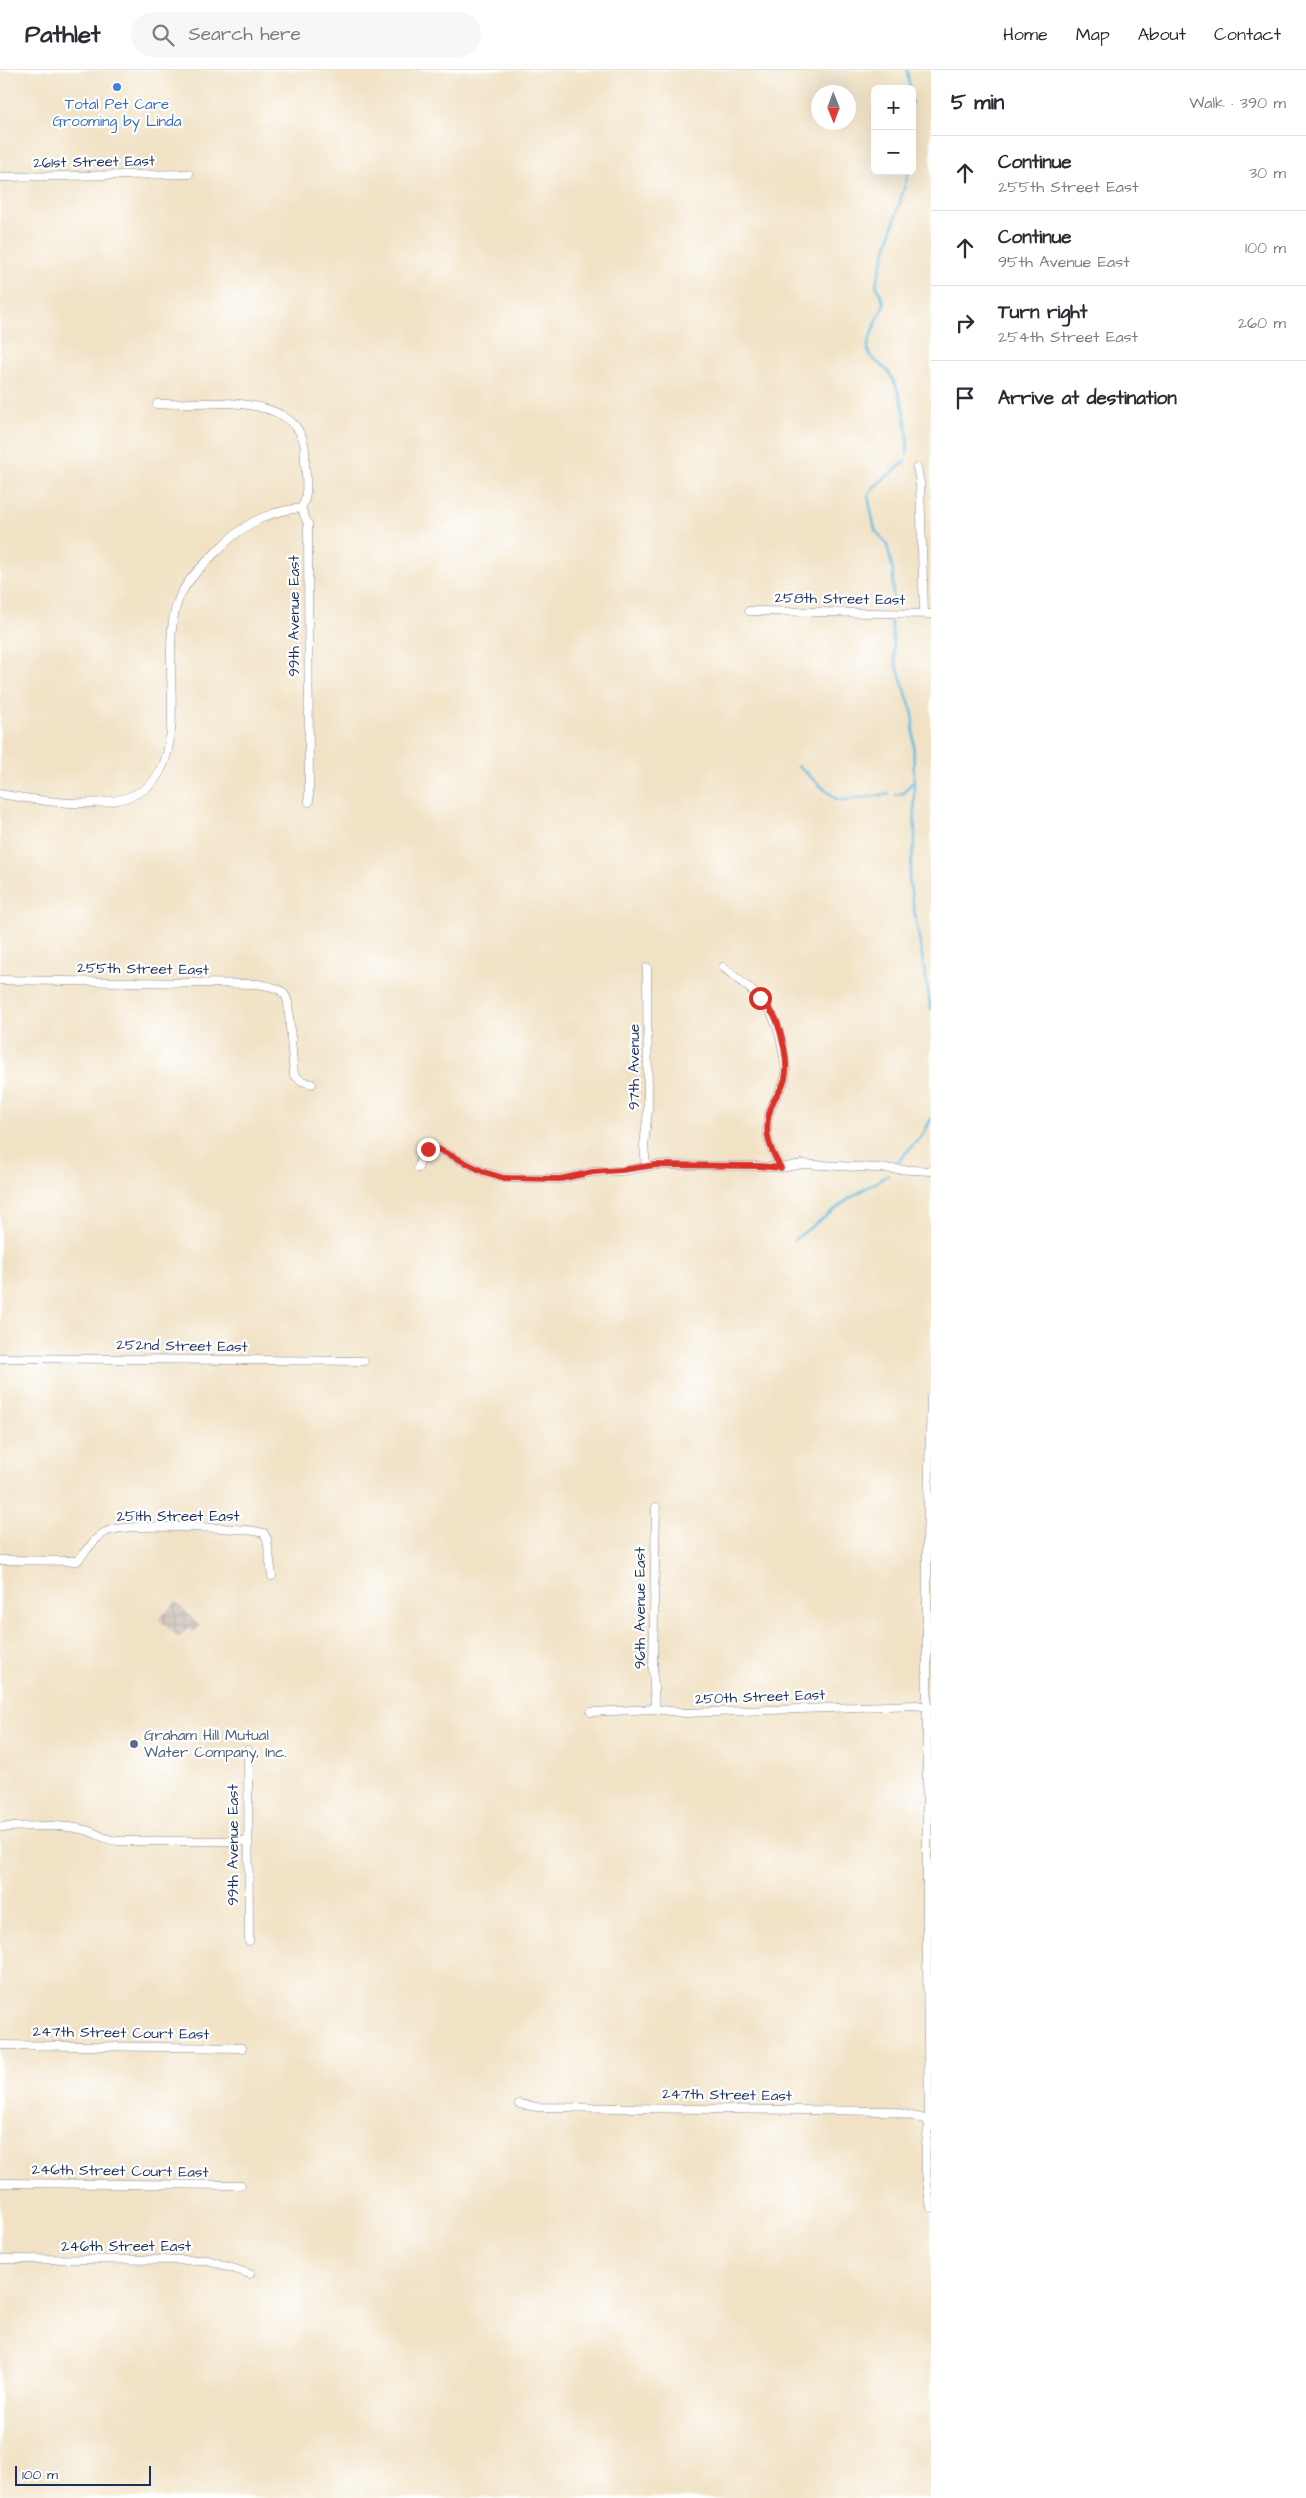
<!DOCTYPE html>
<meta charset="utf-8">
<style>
:root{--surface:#fff;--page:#f7f7f7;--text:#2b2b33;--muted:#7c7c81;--line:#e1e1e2}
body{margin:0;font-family:"Architects Daughter",sans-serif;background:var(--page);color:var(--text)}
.controls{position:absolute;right:15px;top:15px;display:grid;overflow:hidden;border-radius:8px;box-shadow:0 5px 20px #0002}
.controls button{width:45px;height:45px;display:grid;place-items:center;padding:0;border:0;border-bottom:1px solid var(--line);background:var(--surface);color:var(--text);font:25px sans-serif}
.compass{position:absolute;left:811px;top:15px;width:45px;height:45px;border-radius:50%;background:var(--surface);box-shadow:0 5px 20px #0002;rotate:179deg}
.scale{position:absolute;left:15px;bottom:12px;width:136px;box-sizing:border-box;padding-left:5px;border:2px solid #1b2f5e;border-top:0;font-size:14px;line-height:18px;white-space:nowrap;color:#1b2f5e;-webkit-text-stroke:4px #fff;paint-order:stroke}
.stop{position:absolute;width:15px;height:15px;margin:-11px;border:4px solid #d93025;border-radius:50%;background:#fff}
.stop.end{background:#d93025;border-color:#fff;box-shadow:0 1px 5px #0008}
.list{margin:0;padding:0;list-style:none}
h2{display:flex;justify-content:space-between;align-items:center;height:65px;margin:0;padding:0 20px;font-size:21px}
h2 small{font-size:16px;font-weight:400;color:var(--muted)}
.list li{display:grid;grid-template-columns:32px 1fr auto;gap:15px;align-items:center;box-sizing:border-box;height:75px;padding:0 20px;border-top:1px solid var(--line)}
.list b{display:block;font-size:19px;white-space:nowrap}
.list p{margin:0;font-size:16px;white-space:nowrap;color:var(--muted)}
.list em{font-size:16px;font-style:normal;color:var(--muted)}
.icon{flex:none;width:28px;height:28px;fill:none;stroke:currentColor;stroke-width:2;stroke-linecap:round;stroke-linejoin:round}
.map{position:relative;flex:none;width:931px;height:2428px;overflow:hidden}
header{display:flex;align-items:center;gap:30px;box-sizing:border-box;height:70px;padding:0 25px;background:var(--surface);border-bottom:1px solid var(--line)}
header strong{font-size:24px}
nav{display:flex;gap:28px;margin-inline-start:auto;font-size:18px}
.search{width:350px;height:45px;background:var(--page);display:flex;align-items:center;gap:12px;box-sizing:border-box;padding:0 18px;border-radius:28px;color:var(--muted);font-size:19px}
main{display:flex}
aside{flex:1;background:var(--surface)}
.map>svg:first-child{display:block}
.industrial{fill:url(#industrial-grid)}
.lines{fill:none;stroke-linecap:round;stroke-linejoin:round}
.stream{stroke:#63bbe1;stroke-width:2.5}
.street-casing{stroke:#868892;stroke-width:9}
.street{stroke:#fff;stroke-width:8}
.route{stroke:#d93025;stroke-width:6}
.shop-dot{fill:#3f7fe0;stroke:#fff;stroke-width:2}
.service-dot{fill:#5c6f8a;stroke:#fff;stroke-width:2}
.labels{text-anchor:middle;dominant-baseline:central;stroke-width:4.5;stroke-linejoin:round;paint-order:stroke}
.shop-label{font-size:15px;fill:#366cbe;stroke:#fff}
.street-label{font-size:15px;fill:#1b2f5e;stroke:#fff}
.service-label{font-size:15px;fill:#4e5e75;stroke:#fff;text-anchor:start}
</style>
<header>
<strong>Pathlet</strong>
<div class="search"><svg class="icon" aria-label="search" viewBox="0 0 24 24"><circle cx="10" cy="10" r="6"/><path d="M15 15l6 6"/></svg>Search here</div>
<nav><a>Home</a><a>Map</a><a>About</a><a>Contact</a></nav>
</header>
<main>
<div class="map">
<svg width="931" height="2428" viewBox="0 0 931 2428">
<defs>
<pattern id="industrial-grid" width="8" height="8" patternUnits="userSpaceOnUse" patternTransform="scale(1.25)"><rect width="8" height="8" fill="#ccc2b9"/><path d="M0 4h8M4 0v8" fill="none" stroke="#afa7a1"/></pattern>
</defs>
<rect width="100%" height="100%" fill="#fff"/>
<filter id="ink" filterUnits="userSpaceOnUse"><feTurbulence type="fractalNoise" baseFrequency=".02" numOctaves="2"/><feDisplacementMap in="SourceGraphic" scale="10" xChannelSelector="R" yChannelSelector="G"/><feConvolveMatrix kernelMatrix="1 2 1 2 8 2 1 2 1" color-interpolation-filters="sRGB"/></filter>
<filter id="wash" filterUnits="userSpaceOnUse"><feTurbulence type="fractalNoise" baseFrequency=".0096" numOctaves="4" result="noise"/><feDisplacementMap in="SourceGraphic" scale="20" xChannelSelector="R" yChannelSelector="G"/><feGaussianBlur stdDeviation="1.12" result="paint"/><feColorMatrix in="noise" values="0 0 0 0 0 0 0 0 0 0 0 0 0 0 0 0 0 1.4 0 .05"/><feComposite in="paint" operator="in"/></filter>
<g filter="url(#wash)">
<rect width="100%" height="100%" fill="#f1e2c5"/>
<!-- industrial -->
<path class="industrial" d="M 176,1532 L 200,1556 L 194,1562 L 189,1557 L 178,1568 L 159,1549 Z"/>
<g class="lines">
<!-- stream -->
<path class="stream" d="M 907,0 L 910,19
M 912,31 L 912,33
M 912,64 L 915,82 L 912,90
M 907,384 C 910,361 902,322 889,303 C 883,294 870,291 868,280 C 866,271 881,244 884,233 L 876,214 L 909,101
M 893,537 L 893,501 L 887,474 L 875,460 L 868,426 L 875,416 L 905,392
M 891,552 L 895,591 L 913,644 L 915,769 L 909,809 L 931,939
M 798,696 L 836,729 L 844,730 L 889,724
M 896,725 L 904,723 L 914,710
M 895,1095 L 924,1063 L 931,1049
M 794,1170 L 850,1128 L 888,1105"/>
</g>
</g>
<g filter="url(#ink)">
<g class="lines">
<!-- street casing -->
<g class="street-casing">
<path id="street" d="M 0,107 L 189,104
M 157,334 C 195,334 279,323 300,363 C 306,373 305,382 305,393 C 306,406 309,427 301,438
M 917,398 L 920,413 L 924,544
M 301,438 L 308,454 L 309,732
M 749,541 L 931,544
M 0,724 C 43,731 135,749 160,702 C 175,673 172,636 171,604 C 171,578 169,546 182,522 C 190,507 204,494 216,482 C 242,455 264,442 301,438
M 723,897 C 758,926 776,934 783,982 C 785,991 787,1000 785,1009 C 783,1016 778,1022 775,1029 C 761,1056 767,1074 781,1098
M 0,910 L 258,914 C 272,917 284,917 288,932 L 294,1005 L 302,1011 L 312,1014
M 646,1096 L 644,1076 L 648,1040 L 647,898
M 418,1098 L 422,1085 L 428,1079 L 438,1079 L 484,1102 L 504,1108 L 560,1109 L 593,1102 L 623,1101 L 655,1095 L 759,1096 L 781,1098 L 802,1094 L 931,1101
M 0,1288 L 364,1291
M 931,1327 L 927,1470 L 927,1889 L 929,2055 C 923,2080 926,2112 931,2138
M 0,1490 L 77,1491 C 87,1481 96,1464 111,1460 C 129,1454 246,1457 264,1463 L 267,1469 L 272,1506
M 655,1639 L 653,1596 L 656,1437
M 591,1642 L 655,1639 L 685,1643 L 917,1635 L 931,1638
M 248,1680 L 249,1871
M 0,1757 C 27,1757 59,1753 85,1760 C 98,1763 104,1770 118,1771 L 248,1771
M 0,1975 L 242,1978
M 519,2034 L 537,2037 L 890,2041 L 925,2049 L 930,2055
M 0,2113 L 241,2115
M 0,2189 L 208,2190 L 250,2204"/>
</g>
<!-- street -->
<use href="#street" class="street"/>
</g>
</g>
<g class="lines" filter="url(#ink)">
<!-- route -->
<path class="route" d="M 428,1079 L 438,1079 L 484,1102 L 504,1108 L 560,1109 L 593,1102 L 622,1100 L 655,1095 L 759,1096 L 781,1098 C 767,1075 762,1056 774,1030 C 778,1023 783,1016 785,1009 C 789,992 782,965 776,949 C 772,941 765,934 760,928"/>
</g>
<!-- markers -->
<circle class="shop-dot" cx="117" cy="17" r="5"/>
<circle class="service-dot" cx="134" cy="1674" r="5"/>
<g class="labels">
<!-- shop labels -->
<g class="shop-label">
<text x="117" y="34">Total Pet Care<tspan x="117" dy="17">Grooming by Linda</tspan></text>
</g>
<!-- street labels -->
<g class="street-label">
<text transform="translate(94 92) rotate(-1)">261st Street East</text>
<text transform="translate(840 529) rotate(1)">258th Street East</text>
<text transform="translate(294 546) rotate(-90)">99th Avenue East</text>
<text transform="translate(143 899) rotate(1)">255th Street East</text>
<text transform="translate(634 997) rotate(-90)">97th Avenue</text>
<text transform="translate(182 1276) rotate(1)">252nd Street East</text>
<text x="178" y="1446">251th Street East</text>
<text transform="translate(640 1538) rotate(-90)">96th Avenue East</text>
<text transform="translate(760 1627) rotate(-2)">250th Street East</text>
<text transform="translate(233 1775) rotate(-90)">99th Avenue East</text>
<text transform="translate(121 1963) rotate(1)">247th Street Court East</text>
<text transform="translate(727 2025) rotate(1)">247th Street East</text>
<text transform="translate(120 2101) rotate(1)">246th Street Court East</text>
<text x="126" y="2176">246th Street East</text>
</g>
<!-- service labels -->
<g class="service-label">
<text x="144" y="1665">Graham Hill Mutual<tspan x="144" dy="17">Water Company, Inc.</tspan></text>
</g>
</g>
</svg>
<div class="controls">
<button>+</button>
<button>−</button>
</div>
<svg class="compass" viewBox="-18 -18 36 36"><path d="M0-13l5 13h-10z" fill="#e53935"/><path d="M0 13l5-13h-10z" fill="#7c7c81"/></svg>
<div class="scale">100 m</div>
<div class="stop" style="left:760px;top:928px"></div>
<div class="stop end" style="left:428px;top:1079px"></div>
</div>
<aside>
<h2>5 min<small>Walk · 390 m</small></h2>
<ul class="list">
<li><svg class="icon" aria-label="ahead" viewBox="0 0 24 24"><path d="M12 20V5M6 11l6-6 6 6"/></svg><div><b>Continue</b><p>255th Street East</p></div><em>30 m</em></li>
<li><svg class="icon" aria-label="ahead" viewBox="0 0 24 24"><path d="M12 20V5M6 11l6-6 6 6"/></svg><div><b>Continue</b><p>95th Avenue East</p></div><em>100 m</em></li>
<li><svg class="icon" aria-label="right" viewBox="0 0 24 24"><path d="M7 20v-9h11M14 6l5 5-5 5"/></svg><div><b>Turn right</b><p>254th Street East</p></div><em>260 m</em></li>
<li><svg class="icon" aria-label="arrive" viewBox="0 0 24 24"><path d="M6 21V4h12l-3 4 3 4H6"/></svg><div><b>Arrive at destination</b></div></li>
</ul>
</aside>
</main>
